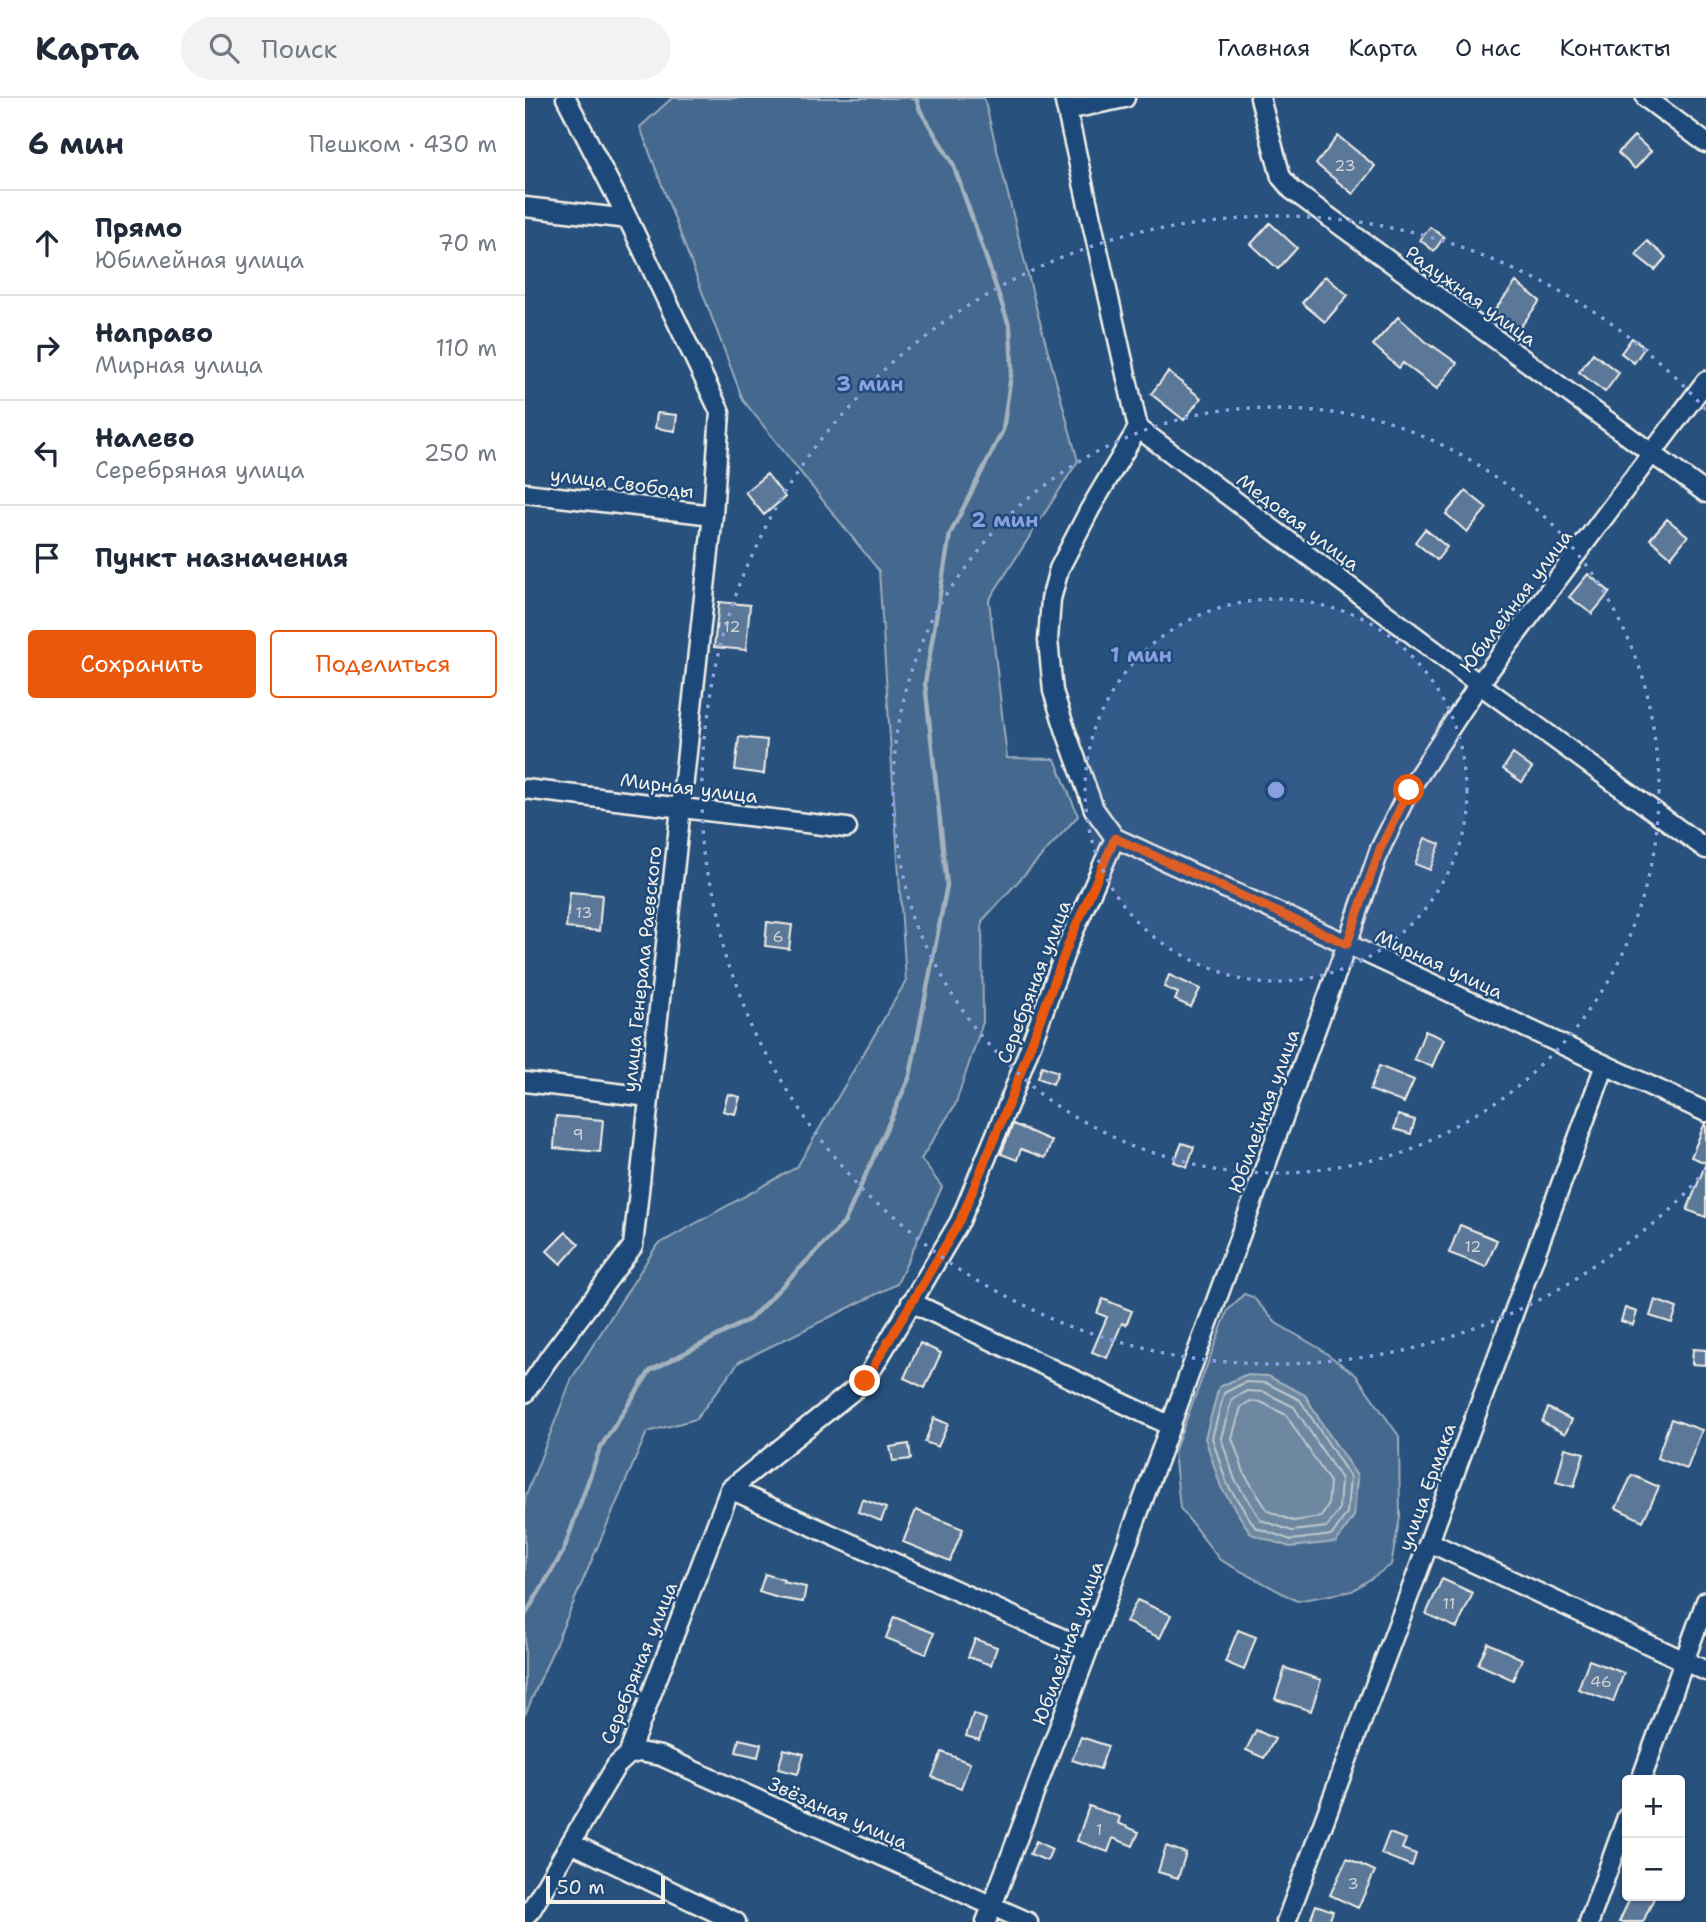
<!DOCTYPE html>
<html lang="ru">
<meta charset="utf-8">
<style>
:root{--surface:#fff;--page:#f2f2f3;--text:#1f2937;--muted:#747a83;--line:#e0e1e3;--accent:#ea580c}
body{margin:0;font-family:"Shantell Sans",sans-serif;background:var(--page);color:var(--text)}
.controls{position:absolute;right:21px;bottom:21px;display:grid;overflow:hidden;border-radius:7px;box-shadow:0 2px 5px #0004}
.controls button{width:63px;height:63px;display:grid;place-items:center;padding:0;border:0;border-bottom:2px solid var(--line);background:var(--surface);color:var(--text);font:35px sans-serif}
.scale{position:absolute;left:21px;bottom:18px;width:119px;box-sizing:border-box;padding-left:7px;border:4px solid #f4f1e8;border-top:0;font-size:19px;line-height:24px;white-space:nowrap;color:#f4f1e8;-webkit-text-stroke:5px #1f4a7a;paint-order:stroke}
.stop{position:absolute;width:21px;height:21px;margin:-16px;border:5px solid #ea580c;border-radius:50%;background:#fff}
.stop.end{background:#ea580c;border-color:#fff;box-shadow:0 2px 7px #0008}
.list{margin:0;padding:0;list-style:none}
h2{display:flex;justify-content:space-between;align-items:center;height:91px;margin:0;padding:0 28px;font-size:30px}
h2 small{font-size:23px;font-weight:400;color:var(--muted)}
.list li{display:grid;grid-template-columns:46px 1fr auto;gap:21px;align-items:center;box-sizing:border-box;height:105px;padding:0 28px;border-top:2px solid var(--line)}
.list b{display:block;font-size:26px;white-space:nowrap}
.list p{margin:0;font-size:23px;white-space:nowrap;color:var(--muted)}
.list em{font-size:23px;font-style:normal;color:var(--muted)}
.actions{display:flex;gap:14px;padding:21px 28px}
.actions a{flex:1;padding:16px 0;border:2px solid var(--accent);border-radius:7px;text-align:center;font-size:24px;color:var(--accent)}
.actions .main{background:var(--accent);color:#fff}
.icon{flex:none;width:38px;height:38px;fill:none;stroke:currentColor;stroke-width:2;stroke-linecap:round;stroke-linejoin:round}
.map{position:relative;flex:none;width:1181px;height:1824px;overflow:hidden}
header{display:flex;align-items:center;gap:42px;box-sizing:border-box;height:98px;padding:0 35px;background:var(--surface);border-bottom:2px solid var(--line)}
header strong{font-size:33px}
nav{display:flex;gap:38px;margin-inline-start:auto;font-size:24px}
.search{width:490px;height:63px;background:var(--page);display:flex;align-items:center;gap:18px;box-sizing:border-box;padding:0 24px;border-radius:38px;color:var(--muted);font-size:26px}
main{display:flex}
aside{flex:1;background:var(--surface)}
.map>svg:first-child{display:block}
.green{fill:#45688e;stroke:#9cacbb;stroke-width:2;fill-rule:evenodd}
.water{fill:#6e88a2;stroke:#a4b2be;stroke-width:2}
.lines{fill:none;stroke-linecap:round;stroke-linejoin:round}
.shore{stroke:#bec7cc;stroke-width:2}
.stream{stroke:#a4b2be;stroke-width:4.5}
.building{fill:#5b7899;stroke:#f4f1e8;stroke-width:2}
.minor-casing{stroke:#f4f1e8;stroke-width:23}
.minor{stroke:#1f4a7a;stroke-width:18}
.route{stroke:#ea580c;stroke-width:9}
.ring{fill:none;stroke:#88a0e0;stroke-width:3.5;stroke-dasharray:3.5 7}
.labels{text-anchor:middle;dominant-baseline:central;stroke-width:5;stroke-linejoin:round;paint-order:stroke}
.number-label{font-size:16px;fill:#ced3d4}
.street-label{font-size:19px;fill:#f4f1e8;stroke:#1f4a7a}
.centre{fill:#88a0e0;stroke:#1f4a7a;stroke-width:3.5}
.ring-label{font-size:21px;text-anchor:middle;font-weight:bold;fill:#88a0e0;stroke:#1f4a7a;stroke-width:5;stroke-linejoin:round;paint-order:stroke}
</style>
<header>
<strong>Карта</strong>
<div class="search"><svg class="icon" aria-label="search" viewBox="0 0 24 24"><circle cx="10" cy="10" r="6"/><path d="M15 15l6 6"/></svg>Поиск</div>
<nav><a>Главная</a><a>Карта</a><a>О нас</a><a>Контакты</a></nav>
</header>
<main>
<aside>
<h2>6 мин<small>Пешком · 430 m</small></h2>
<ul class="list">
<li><svg class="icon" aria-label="ahead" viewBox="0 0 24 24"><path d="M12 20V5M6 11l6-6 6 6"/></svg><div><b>Прямо</b><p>Юбилейная улица</p></div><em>70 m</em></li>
<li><svg class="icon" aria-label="right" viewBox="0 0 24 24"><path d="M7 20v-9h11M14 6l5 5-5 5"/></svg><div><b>Направо</b><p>Мирная улица</p></div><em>110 m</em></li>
<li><svg class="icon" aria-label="left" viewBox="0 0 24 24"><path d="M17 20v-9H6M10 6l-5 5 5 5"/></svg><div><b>Налево</b><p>Серебряная улица</p></div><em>250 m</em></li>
<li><svg class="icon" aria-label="arrive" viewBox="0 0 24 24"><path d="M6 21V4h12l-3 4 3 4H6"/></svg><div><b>Пункт назначения</b></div></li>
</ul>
<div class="actions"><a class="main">Сохранить</a><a>Поделиться</a></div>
</aside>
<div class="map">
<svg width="1181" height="1824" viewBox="0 0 1181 1824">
<rect width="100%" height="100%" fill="#28517e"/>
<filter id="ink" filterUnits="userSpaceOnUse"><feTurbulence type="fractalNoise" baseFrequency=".0143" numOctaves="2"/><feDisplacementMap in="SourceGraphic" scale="14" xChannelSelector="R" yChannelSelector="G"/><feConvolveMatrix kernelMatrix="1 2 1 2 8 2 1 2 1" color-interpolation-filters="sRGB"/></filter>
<g filter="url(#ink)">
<!-- green -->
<path class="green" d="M 147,0 L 459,0 L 512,213 L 553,363 L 464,502 L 482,660 L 530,661 L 553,718 L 457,823 L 458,924 L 430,1007 L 396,1061 L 417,1089 L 372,1186 L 214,1264 L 171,1321 L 122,1334 L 0,1617 L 0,1400 L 47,1280 L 132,1147 L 272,1069 L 381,883 L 354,473 L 218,302 L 115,29 Z
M 719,1196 L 728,1199 L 751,1225 L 794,1250 L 831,1277 L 874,1338 L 875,1419 L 866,1467 L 827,1493 L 772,1503 L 695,1462 L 655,1410 L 649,1354 L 703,1212 ZM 780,1297 L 797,1326 L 832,1378 L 829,1418 L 811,1444 Z"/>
<!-- water -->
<path class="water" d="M 720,1277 L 743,1278 L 780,1297 L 797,1326 L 832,1378 L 829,1418 L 811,1444 L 765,1449 L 726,1436 L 696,1389 L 680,1340 L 694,1289 Z"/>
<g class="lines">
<!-- shore -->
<path class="shore" d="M 721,1284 L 741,1285 L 775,1302 L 825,1379 L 822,1415 L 807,1437 L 766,1442 L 730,1429 L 702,1386 L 687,1340 L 699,1295 Z
M 722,1293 L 739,1294 L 769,1309 L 816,1381 L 814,1412 L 802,1429 L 767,1433 L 736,1422 L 710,1382 L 696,1340 L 707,1301 Z
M 725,1303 L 736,1304 L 761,1317 L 805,1384 L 803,1408 L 796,1419 L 768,1423 L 743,1413 L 720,1377 L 707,1340 L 716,1309 Z"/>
<!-- stream -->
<path class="stream" d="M 0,1517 L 38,1454 L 75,1350 L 125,1273 L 225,1221 L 319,1125 L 385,978 L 422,787 L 400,585 L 425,436 L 478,332 L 487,270 L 485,230 L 454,139 L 428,66 L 395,12 L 391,0"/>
</g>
<!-- building -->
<path class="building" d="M 813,38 L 850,68 L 828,96 L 791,66 Z
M 1109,38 L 1126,53 L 1110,71 L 1093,55 Z
M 745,125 L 772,150 L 753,171 L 726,146 Z
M 905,129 L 919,139 L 909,153 L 895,142 Z
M 1122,143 L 1141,159 L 1130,172 L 1111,157 Z
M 800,178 L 823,197 L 800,224 L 777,205 Z
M 991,184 L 1015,203 L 993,232 L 969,213 Z
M 873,219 L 907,249 L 908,248 L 932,265 L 912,291 L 878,265 L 874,270 L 848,247 Z
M 1107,240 L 1120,249 L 1109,265 L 1096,255 Z
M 1068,255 L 1094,275 L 1080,294 L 1054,274 Z
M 643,274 L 676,300 L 659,322 L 626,296 Z
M 132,315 L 152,317 L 150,333 L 130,330 Z
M 242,376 L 260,399 L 239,417 L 220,394 Z
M 941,393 L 962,410 L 942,434 L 921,416 Z
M 1142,421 L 1163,438 L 1146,459 L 1125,441 Z
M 900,431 L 922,449 L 912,462 L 890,444 Z
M 1063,476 L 1085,494 L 1067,516 L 1044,499 Z
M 194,504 L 225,507 L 221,552 L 189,549 Z
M 214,639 L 242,642 L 239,676 L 210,672 Z
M 988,656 L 1007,670 L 997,684 L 978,671 Z
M 900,740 L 915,746 L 905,772 L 890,766 Z
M 45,794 L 77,797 L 74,833 L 41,830 Z
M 242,824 L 267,827 L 264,851 L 240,848 Z
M 644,877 L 675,891 L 666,909 L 650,902 L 653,895 L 639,889 Z
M 900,933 L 919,941 L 907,969 L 889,961 Z
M 517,968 L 533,974 L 528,986 L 513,980 Z
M 854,968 L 889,982 L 879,1005 L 845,992 Z
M 203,996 L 215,999 L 210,1016 L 198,1013 Z
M 873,1017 L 890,1022 L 886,1036 L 869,1031 Z
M 31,1018 L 78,1022 L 75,1054 L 29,1050 Z
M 1180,1025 L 1181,1025 L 1181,1119 L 1162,1112 L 1181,1065 L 1166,1059 Z
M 488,1026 L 527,1043 L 520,1060 L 496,1051 L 492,1062 L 476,1056 Z
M 657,1045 L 669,1049 L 662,1069 L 649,1064 Z
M 935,1127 L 972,1142 L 961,1169 L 924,1155 Z
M 41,1134 L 54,1146 L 36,1166 L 22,1153 Z
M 578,1201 L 607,1213 L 601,1227 L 597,1225 L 582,1260 L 567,1254 L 582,1219 L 572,1215 Z
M 1130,1202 L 1152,1210 L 1147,1225 L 1125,1218 Z
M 1100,1210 L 1112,1214 L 1108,1227 L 1096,1223 Z
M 395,1245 L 416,1255 L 400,1290 L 379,1280 Z
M 1168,1251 L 1181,1252 L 1181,1267 L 1167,1266 Z
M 1023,1310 L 1047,1322 L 1040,1336 L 1017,1324 Z
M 409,1320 L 423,1326 L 413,1349 L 400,1344 Z
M 1146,1321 L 1177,1332 L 1162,1371 L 1132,1360 Z
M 384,1346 L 386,1361 L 368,1363 L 365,1349 Z
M 1040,1350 L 1059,1355 L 1049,1389 L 1031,1384 Z
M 1107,1377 L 1134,1389 L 1118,1423 L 1091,1410 Z
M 337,1401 L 361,1410 L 356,1423 L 333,1414 Z
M 391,1412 L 438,1431 L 425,1463 L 378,1444 Z
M 240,1476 L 259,1482 L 258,1484 L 281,1489 L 278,1504 L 253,1500 L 234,1494 Z
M 917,1481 L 948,1495 L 932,1530 L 901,1516 Z
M 612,1502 L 646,1517 L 635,1540 L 601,1524 Z
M 369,1519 L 409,1535 L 401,1556 L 361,1540 Z
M 713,1532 L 731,1539 L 719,1572 L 700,1564 Z
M 450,1541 L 472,1549 L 466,1567 L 443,1559 Z
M 963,1545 L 997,1561 L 988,1582 L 953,1566 Z
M 1064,1562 L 1099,1575 L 1088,1604 L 1053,1591 Z
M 760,1570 L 796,1582 L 786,1613 L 750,1601 Z
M 448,1616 L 461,1621 L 454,1642 L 441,1638 Z
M 731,1632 L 750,1641 L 739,1660 L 721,1652 Z
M 556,1639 L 583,1648 L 575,1671 L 547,1662 Z
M 214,1641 L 236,1646 L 233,1659 L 211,1654 Z
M 259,1651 L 279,1656 L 273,1676 L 253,1671 Z
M 417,1654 L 445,1665 L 436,1690 L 407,1679 Z
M 564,1708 L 595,1719 L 593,1725 L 614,1734 L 608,1748 L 588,1740 L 583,1754 L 552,1743 Z
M 864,1735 L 881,1741 L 877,1751 L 891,1756 L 887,1768 L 856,1756 Z
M 511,1743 L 527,1751 L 522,1763 L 505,1756 Z
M 641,1748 L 661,1755 L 653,1780 L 633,1774 Z
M 822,1760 L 850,1773 L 833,1810 L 805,1797 Z
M 1106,1798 L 1130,1798 L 1118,1824 L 1094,1824 Z
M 791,1807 L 808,1813 L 804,1824 L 797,1824 L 786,1820 Z"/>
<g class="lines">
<!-- minor casing -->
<g class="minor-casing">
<path id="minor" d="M 539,0 L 613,330 L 954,586 L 1181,751
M 735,0 L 756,79 L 767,92 L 1181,395
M 1121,0 L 1181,45
M 542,12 L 600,0
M 0,109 L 103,121
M 0,395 L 188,417
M 0,691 L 322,730
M 590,740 L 822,846 L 1181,1014
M 0,984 L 124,999
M 386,1204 L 646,1328
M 0,1295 L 24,1260 L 108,1148 L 188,417 L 195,314 L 103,121 L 41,0
M 205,1391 L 563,1552
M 904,1444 L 1181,1573
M 103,1657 L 114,1654 L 136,1658 L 503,1824
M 1116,1682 L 1181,1503
M 46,1745 L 211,1824
M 0,1818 L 6,1812 L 91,1668 L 103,1657 L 205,1391 L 340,1283 L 435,1123 L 486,1000 L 544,844 L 590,740 L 569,711 L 541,634 L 528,593 L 523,542 L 526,501 L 534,471 L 565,411 L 613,330
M 461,1824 L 563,1552 L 822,846 L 855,751 L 884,692 L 954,586 L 1181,283
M 761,1824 L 904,1444 L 1080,967
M 1064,1824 L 1102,1719"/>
</g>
<!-- minor -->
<use href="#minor" class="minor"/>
</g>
</g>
<g class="lines" filter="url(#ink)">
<!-- route -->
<path class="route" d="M 340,1283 L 435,1123 L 486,1000 L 544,844 L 590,740 L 822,846 L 855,751 L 884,692"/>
</g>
<!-- distance rings -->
<circle cx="751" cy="692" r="191" fill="#88a0e0" fill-opacity=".12"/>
<g class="ring">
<circle cx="751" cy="692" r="191"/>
<circle cx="751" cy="692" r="383"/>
<path d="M1181 1072A574 574 0 1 1 1181 312"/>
</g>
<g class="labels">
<!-- number labels -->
<g class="number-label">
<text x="820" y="67">23</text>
<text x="207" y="528">12</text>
<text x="59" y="814">13</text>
<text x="253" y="838">6</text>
<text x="53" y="1036">9</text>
<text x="948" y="1148">12</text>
<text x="924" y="1505">11</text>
<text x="1076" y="1583">46</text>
<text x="574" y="1731">1</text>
<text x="828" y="1785">3</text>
</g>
<!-- street labels -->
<g class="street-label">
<text transform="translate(946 198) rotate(36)">Радужная улица</text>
<text transform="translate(97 385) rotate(7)">улица Свободы</text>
<text transform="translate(773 424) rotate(37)">Медовая улица</text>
<text transform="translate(991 503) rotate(-53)">Юбилейная улица</text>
<text transform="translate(164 690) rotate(7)">Мирная улица</text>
<text transform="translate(914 866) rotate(25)">Мирная улица</text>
<text transform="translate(117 871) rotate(-84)">улица Генерала Раевского</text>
<text transform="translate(509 884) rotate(-69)">Серебряная улица</text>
<text transform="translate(739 1013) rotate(-70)">Юбилейная улица</text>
<text transform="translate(902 1389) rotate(-70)">улица Ермака</text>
<text transform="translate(543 1545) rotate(-70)">Юбилейная улица</text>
<text transform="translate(114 1565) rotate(-68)">Серебряная улица</text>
<text transform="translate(313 1715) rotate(24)">Звёздная улица</text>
</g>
</g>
<circle cx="751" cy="692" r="10" class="centre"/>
<g class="ring-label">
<text x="345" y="293">3 мин</text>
<text x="480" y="429">2 мин</text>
<text x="616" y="564">1 мин</text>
</g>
</svg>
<div class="controls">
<button>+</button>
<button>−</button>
</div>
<div class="scale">50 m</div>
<div class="stop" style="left:884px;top:692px"></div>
<div class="stop end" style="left:340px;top:1283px"></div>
</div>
</main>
